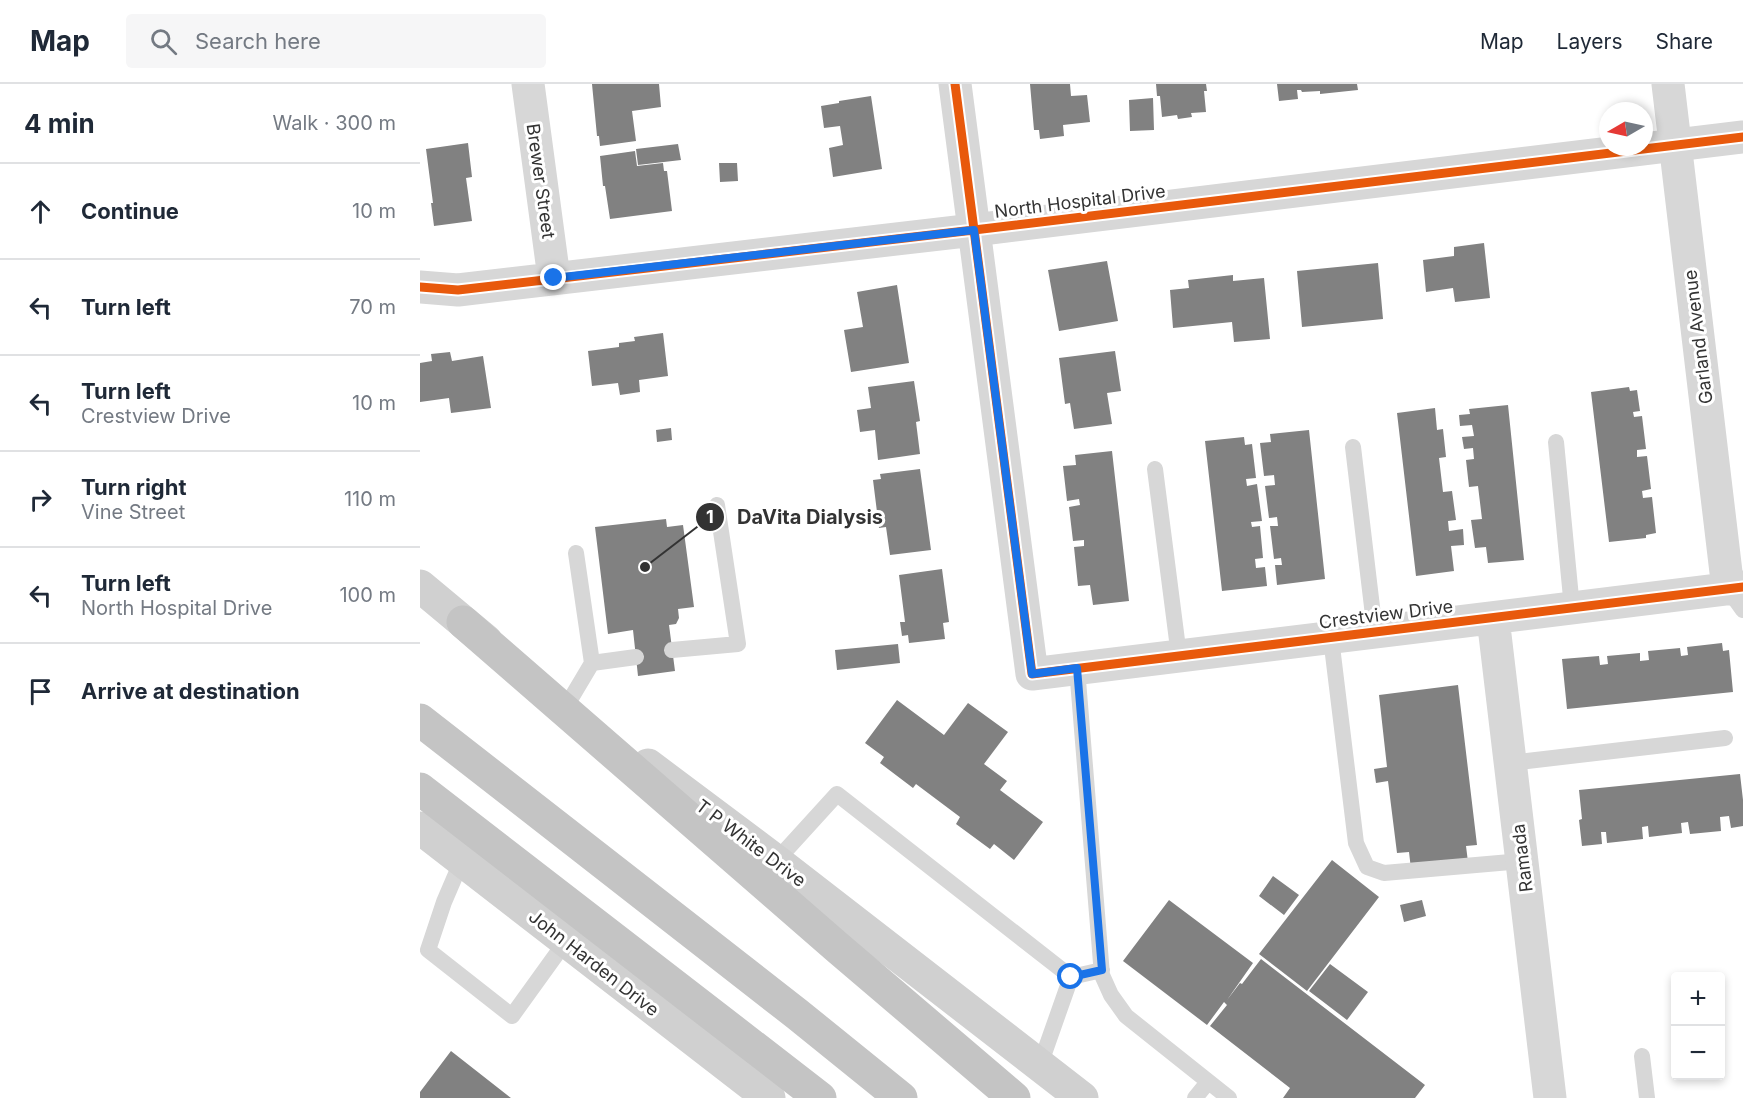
<!DOCTYPE html>
<meta charset="utf-8">
<style>
:root{--surface:#fff;--page:#f6f6f7;--text:#1f2937;--muted:#747a83;--line:#e0e1e3}
body{margin:0;font-family:Inter,sans-serif;background:var(--page);color:var(--text)}
.controls{position:absolute;right:18px;bottom:18px;display:grid;overflow:hidden;border-radius:6px;box-shadow:0 3px 9px #0003}
.controls button{width:54px;height:54px;display:grid;place-items:center;padding:0;border:0;border-bottom:2px solid var(--line);background:var(--surface);color:var(--text);font:30px sans-serif}
.compass{position:absolute;left:1179px;top:18px;width:54px;height:54px;border-radius:50%;background:var(--surface);box-shadow:0 3px 9px #0003;rotate:261deg}
.stop{position:absolute;width:18px;height:18px;margin:-14px;border:4px solid #1a73e8;border-radius:50%;background:#fff}
.stop.end{background:#1a73e8;border-color:#fff;box-shadow:0 2px 6px #0008}
.list{margin:0;padding:0;list-style:none}
h2{display:flex;justify-content:space-between;align-items:center;height:78px;margin:0;padding:0 24px;font-size:26px}
h2 small{font-size:20px;font-weight:400;color:var(--muted)}
.list li{display:grid;grid-template-columns:39px 1fr auto;gap:18px;align-items:center;box-sizing:border-box;height:96px;padding:0 24px;border-top:2px solid var(--line)}
.list b{display:block;font-size:22px;white-space:nowrap}
.list p{margin:0;font-size:20px;white-space:nowrap;color:var(--muted)}
.list em{font-size:20px;font-style:normal;color:var(--muted)}
.icon{flex:none;width:33px;height:33px;fill:none;stroke:currentColor;stroke-width:2;stroke-linecap:round;stroke-linejoin:round}
.map{position:relative;flex:none;width:1323px;height:1014px;overflow:hidden}
header{display:flex;align-items:center;gap:36px;box-sizing:border-box;height:84px;padding:0 30px;background:var(--surface);border-bottom:2px solid var(--line)}
header strong{font-size:28px}
nav{display:flex;gap:33px;margin-inline-start:auto;font-size:21px}
.search{width:420px;height:54px;background:var(--page);display:flex;align-items:center;gap:15px;box-sizing:border-box;padding:0 21px;border-radius:6px;color:var(--muted);font-size:22px}
main{display:flex}
aside{flex:1;background:var(--surface)}
.map>svg:first-child{display:block}
.building{fill:#818181}
.lines{fill:none;stroke-linecap:round;stroke-linejoin:round}
.lane{stroke:#d7d7d7;stroke-width:16}
.street{stroke:#d7d7d7;stroke-width:33}
.secondary{stroke:#d0d0d0;stroke-width:33}
.highway{stroke:#c4c4c4;stroke-width:33}
.cycleway-casing{stroke:#fff;stroke-width:13}
.cycleway{stroke:#e8590c;stroke-width:9}
.route{stroke:#1a73e8;stroke-width:8}
.labels{text-anchor:middle;dominant-baseline:central;stroke-width:6;stroke-linejoin:round;paint-order:stroke}
.street-label{font-size:18px;fill:#333;stroke:#fff}
.leader{fill:none;stroke:#333;stroke-width:2}
.callout-dot{fill:#333;stroke:#fff;stroke-width:2}
.mark-label{font-size:18px;text-anchor:middle;font-weight:bold;fill:#fff}
.callout-label{font-size:20px;text-anchor:middle;font-weight:bold;fill:#333;stroke:#fff;stroke-width:6;stroke-linejoin:round;paint-order:stroke}
</style>
<header>
<strong>Map</strong>
<div class="search"><svg class="icon" aria-label="search" viewBox="0 0 24 24"><circle cx="10" cy="10" r="6"/><path d="M15 15l6 6"/></svg>Search here</div>
<nav><a>Map</a><a>Layers</a><a>Share</a></nav>
</header>
<main>
<aside>
<h2>4 min<small>Walk · 300 m</small></h2>
<ul class="list">
<li><svg class="icon" aria-label="ahead" viewBox="0 0 24 24"><path d="M12 20V5M6 11l6-6 6 6"/></svg><div><b>Continue</b></div><em>10 m</em></li>
<li><svg class="icon" aria-label="left" viewBox="0 0 24 24"><path d="M17 20v-9H6M10 6l-5 5 5 5"/></svg><div><b>Turn left</b></div><em>70 m</em></li>
<li><svg class="icon" aria-label="left" viewBox="0 0 24 24"><path d="M17 20v-9H6M10 6l-5 5 5 5"/></svg><div><b>Turn left</b><p>Crestview Drive</p></div><em>10 m</em></li>
<li><svg class="icon" aria-label="right" viewBox="0 0 24 24"><path d="M7 20v-9h11M14 6l5 5-5 5"/></svg><div><b>Turn right</b><p>Vine Street</p></div><em>110 m</em></li>
<li><svg class="icon" aria-label="left" viewBox="0 0 24 24"><path d="M17 20v-9H6M10 6l-5 5 5 5"/></svg><div><b>Turn left</b><p>North Hospital Drive</p></div><em>100 m</em></li>
<li><svg class="icon" aria-label="arrive" viewBox="0 0 24 24"><path d="M6 21V4h12l-3 4 3 4H6"/></svg><div><b>Arrive at destination</b></div></li>
</ul>
</aside>
<div class="map">
<svg width="1323" height="1014" viewBox="0 0 1323 1014">
<rect width="100%" height="100%" fill="#fff"/>
<!-- building -->
<path class="building" d="M 172,0 L 239,0 L 241,23 L 212,27 L 216,57 L 180,62 L 179,52 L 177,52 Z
M 610,0 L 650,0 L 651,12 L 667,11 L 670,38 L 643,41 L 644,52 L 620,55 L 619,46 L 614,46 Z
M 736,0 L 786,0 L 787,7 L 784,7 L 786,28 L 771,29 L 772,33 L 758,35 L 757,31 L 742,33 L 740,12 L 737,12 Z
M 857,0 L 937,0 L 938,6 L 900,10 L 900,7 L 882,8 L 881,6 L 877,6 L 878,15 L 859,17 Z
M 451,12 L 462,85 L 413,93 L 409,64 L 423,61 L 420,42 L 404,44 L 401,22 L 419,19 L 419,17 Z
M 733,14 L 734,46 L 710,47 L 709,16 Z
M 48,59 L 52,93 L 46,94 L 52,137 L 14,142 L 11,119 L 13,119 L 6,65 Z
M 258,60 L 261,76 L 218,81 L 216,65 Z
M 215,67 L 217,82 L 243,79 L 244,87 L 247,87 L 252,127 L 190,135 L 185,102 L 183,102 L 180,72 Z
M 299,79 L 317,79 L 318,97 L 300,98 Z
M 1064,159 L 1070,214 L 1035,218 L 1033,204 L 1006,208 L 1003,176 L 1034,172 L 1034,163 Z
M 687,177 L 698,237 L 639,247 L 628,186 Z
M 958,179 L 963,235 L 882,243 L 877,187 Z
M 813,191 L 813,197 L 844,194 L 850,255 L 814,258 L 812,238 L 753,244 L 750,206 L 769,204 L 768,196 Z
M 477,201 L 489,279 L 431,288 L 424,246 L 443,243 L 437,208 Z
M 243,249 L 248,292 L 219,296 L 220,308 L 200,311 L 198,299 L 172,302 L 168,267 L 199,263 L 199,259 L 215,257 L 214,253 Z
M 695,267 L 701,307 L 687,309 L 692,340 L 654,345 L 650,319 L 645,320 L 639,274 Z
M 30,268 L 32,277 L 63,272 L 71,324 L 31,329 L 29,314 L 0,318 L 0,279 L 12,277 L 11,270 Z
M 494,297 L 500,337 L 496,338 L 500,370 L 458,376 L 455,346 L 440,348 L 437,326 L 451,324 L 448,303 Z
M 1209,303 L 1210,307 L 1217,306 L 1220,327 L 1213,328 L 1214,333 L 1222,332 L 1226,365 L 1217,366 L 1217,373 L 1227,372 L 1231,405 L 1222,407 L 1223,414 L 1232,413 L 1236,449 L 1226,451 L 1226,454 L 1189,458 L 1171,308 Z
M 1088,321 L 1104,476 L 1068,479 L 1066,463 L 1055,464 L 1051,436 L 1062,435 L 1058,402 L 1049,403 L 1046,376 L 1054,375 L 1053,364 L 1044,365 L 1042,353 L 1054,352 L 1052,341 L 1040,342 L 1039,331 L 1050,330 L 1049,325 Z
M 1015,324 L 1017,346 L 1023,345 L 1026,373 L 1019,374 L 1023,408 L 1032,407 L 1036,436 L 1028,437 L 1029,447 L 1043,445 L 1044,461 L 1031,462 L 1034,487 L 996,492 L 977,329 Z
M 251,344 L 252,356 L 237,358 L 236,346 Z
M 889,346 L 905,495 L 857,501 L 855,481 L 862,481 L 861,474 L 854,475 L 850,442 L 858,442 L 857,433 L 849,434 L 845,402 L 855,401 L 854,391 L 844,392 L 840,359 L 851,358 L 850,350 Z
M 824,353 L 825,361 L 832,360 L 836,394 L 826,395 L 827,402 L 837,400 L 842,437 L 831,438 L 832,443 L 840,442 L 843,474 L 835,475 L 836,484 L 845,483 L 847,502 L 802,507 L 785,357 Z
M 692,367 L 709,517 L 673,521 L 670,501 L 658,502 L 654,463 L 664,462 L 664,456 L 653,457 L 649,423 L 660,421 L 659,415 L 647,417 L 643,382 L 656,381 L 655,371 Z
M 500,385 L 511,466 L 470,471 L 466,443 L 459,444 L 453,396 L 461,395 L 460,390 Z
M 246,435 L 247,443 L 263,441 L 274,523 L 258,525 L 259,534 L 256,540 L 249,541 L 255,587 L 218,592 L 213,546 L 188,550 L 175,443 Z
M 522,485 L 529,538 L 523,539 L 525,555 L 489,559 L 488,551 L 482,552 L 480,538 L 485,538 L 479,491 Z
M 1302,559 L 1303,567 L 1309,566 L 1313,608 L 1147,625 L 1142,575 L 1179,572 L 1180,581 L 1188,580 L 1187,572 L 1220,569 L 1220,577 L 1229,576 L 1228,567 L 1260,564 L 1261,572 L 1268,571 L 1267,563 Z
M 478,560 L 480,579 L 417,586 L 415,566 Z
M 1038,601 L 1057,761 L 1046,762 L 1048,778 L 991,785 L 989,768 L 977,769 L 968,697 L 956,699 L 954,685 L 967,683 L 959,611 Z
M 477,616 L 524,651 L 548,619 L 588,648 L 564,680 L 587,697 L 580,706 L 623,738 L 594,776 L 574,760 L 570,765 L 536,740 L 540,733 L 496,700 L 493,704 L 460,679 L 464,673 L 445,659 Z
M 1320,690 L 1323,716 L 1323,742 L 1311,744 L 1309,732 L 1300,733 L 1301,747 L 1270,750 L 1268,738 L 1261,739 L 1262,749 L 1229,753 L 1228,742 L 1222,743 L 1223,755 L 1187,759 L 1186,748 L 1181,748 L 1182,760 L 1162,762 L 1159,736 L 1162,735 L 1159,706 Z
M 912,776 L 959,813 L 887,907 L 839,870 Z
M 853,792 L 879,811 L 864,831 L 839,812 Z
M 749,816 L 833,879 L 807,916 L 820,899 L 822,900 L 841,875 L 1005,1001 L 995,1014 L 863,1014 L 870,1004 L 790,942 L 807,921 L 804,918 L 787,941 L 703,877 Z
M 1002,816 L 1006,832 L 984,838 L 980,821 Z
M 910,880 L 948,908 L 927,936 L 889,907 Z
M 31,967 L 91,1014 L 0,1014 L 0,1008 Z"/>
<g class="lines">
<!-- lane -->
<path class="lane" d="M 1136,358 L 1152,524
M 933,363 L 955,548
M 735,385 L 759,572
M 1308,505 L 1323,526
M 911,554 L 936,759 L 947,783 L 964,789 L 1102,777
M 252,566 L 318,560 L 297,421
M 172,579 L 216,573
M 657,584 L 682,891 L 691,911 L 706,932 L 809,1014
M 147,621 L 172,579 L 156,469
M 1090,679 L 1305,654
M 42,776 L 24,818 L 8,866 L 92,932 L 146,857
M 356,777 L 417,710 L 651,893
M 1222,972 L 1227,1014
M 620,981 L 651,893 L 682,886
M 775,1014 L 788,998"/>
<!-- street -->
<path class="street" d="M 108,0 L 134,194
M 535,0 L 612,590 L 1323,503
M 1248,0 L 1308,505
M 0,203 L 38,206 L 554,146 L 1323,53
M 1073,534 L 1130,1014"/>
<!-- secondary -->
<path class="secondary" d="M 0,502 L 66,557
M 228,681 L 356,777 L 662,1014
M 0,744 L 349,1014"/>
<!-- highway -->
<path class="highway" d="M 43,538 L 418,864 L 594,1014
M 0,636 L 377,930 L 481,1014
M 0,705 L 400,1014"/>
<!-- cycleway casing -->
<g class="cycleway-casing">
<path id="cycleway" d="M 535,0 L 612,590 L 1323,503
M 0,203 L 38,206 L 554,146 L 1323,53"/>
</g>
<!-- cycleway -->
<use href="#cycleway" class="cycleway"/>
</g>
<g class="lines">
<!-- route -->
<path class="route" d="M 134,194 L 554,146 L 612,590 L 657,584 L 682,886 L 651,893"/>
</g>
<g class="labels">
<!-- street labels -->
<g class="street-label">
<text transform="translate(121 97) rotate(82)">Brewer Street</text>
<text transform="translate(660 117) rotate(-7)">North Hospital Drive</text>
<text transform="translate(1278 253) rotate(-97)">Garland Avenue</text>
<text transform="translate(966 530) rotate(-7)">Crestview Drive</text>
<text transform="translate(331 759) rotate(37)">T P White Drive</text>
<text transform="translate(1102 774) rotate(-97)">Ramada</text>
<text transform="translate(174 879) rotate(38)">John Harden Drive</text>
</g>
</g>
<!-- callouts -->
<path class="leader" d="M225 483L290 433"/>
<g class="callout-dot">
<circle cx="225" cy="483" r="6"/>
<circle cx="290" cy="433" r="15"/>
</g>
<g class="mark-label">
<text x="290" y="439">1</text>
</g>
<g class="callout-label">
<text x="390" y="440">DaVita Dialysis</text>
</g>
</svg>
<div class="controls">
<button>+</button>
<button>−</button>
</div>
<svg class="compass" viewBox="-18 -18 36 36"><path d="M0-13l5 13h-10z" fill="#e53935"/><path d="M0 13l5-13h-10z" fill="#747a83"/></svg>
<div class="stop" style="left:651px;top:893px"></div>
<div class="stop end" style="left:134px;top:194px"></div>
</div>
</main>
